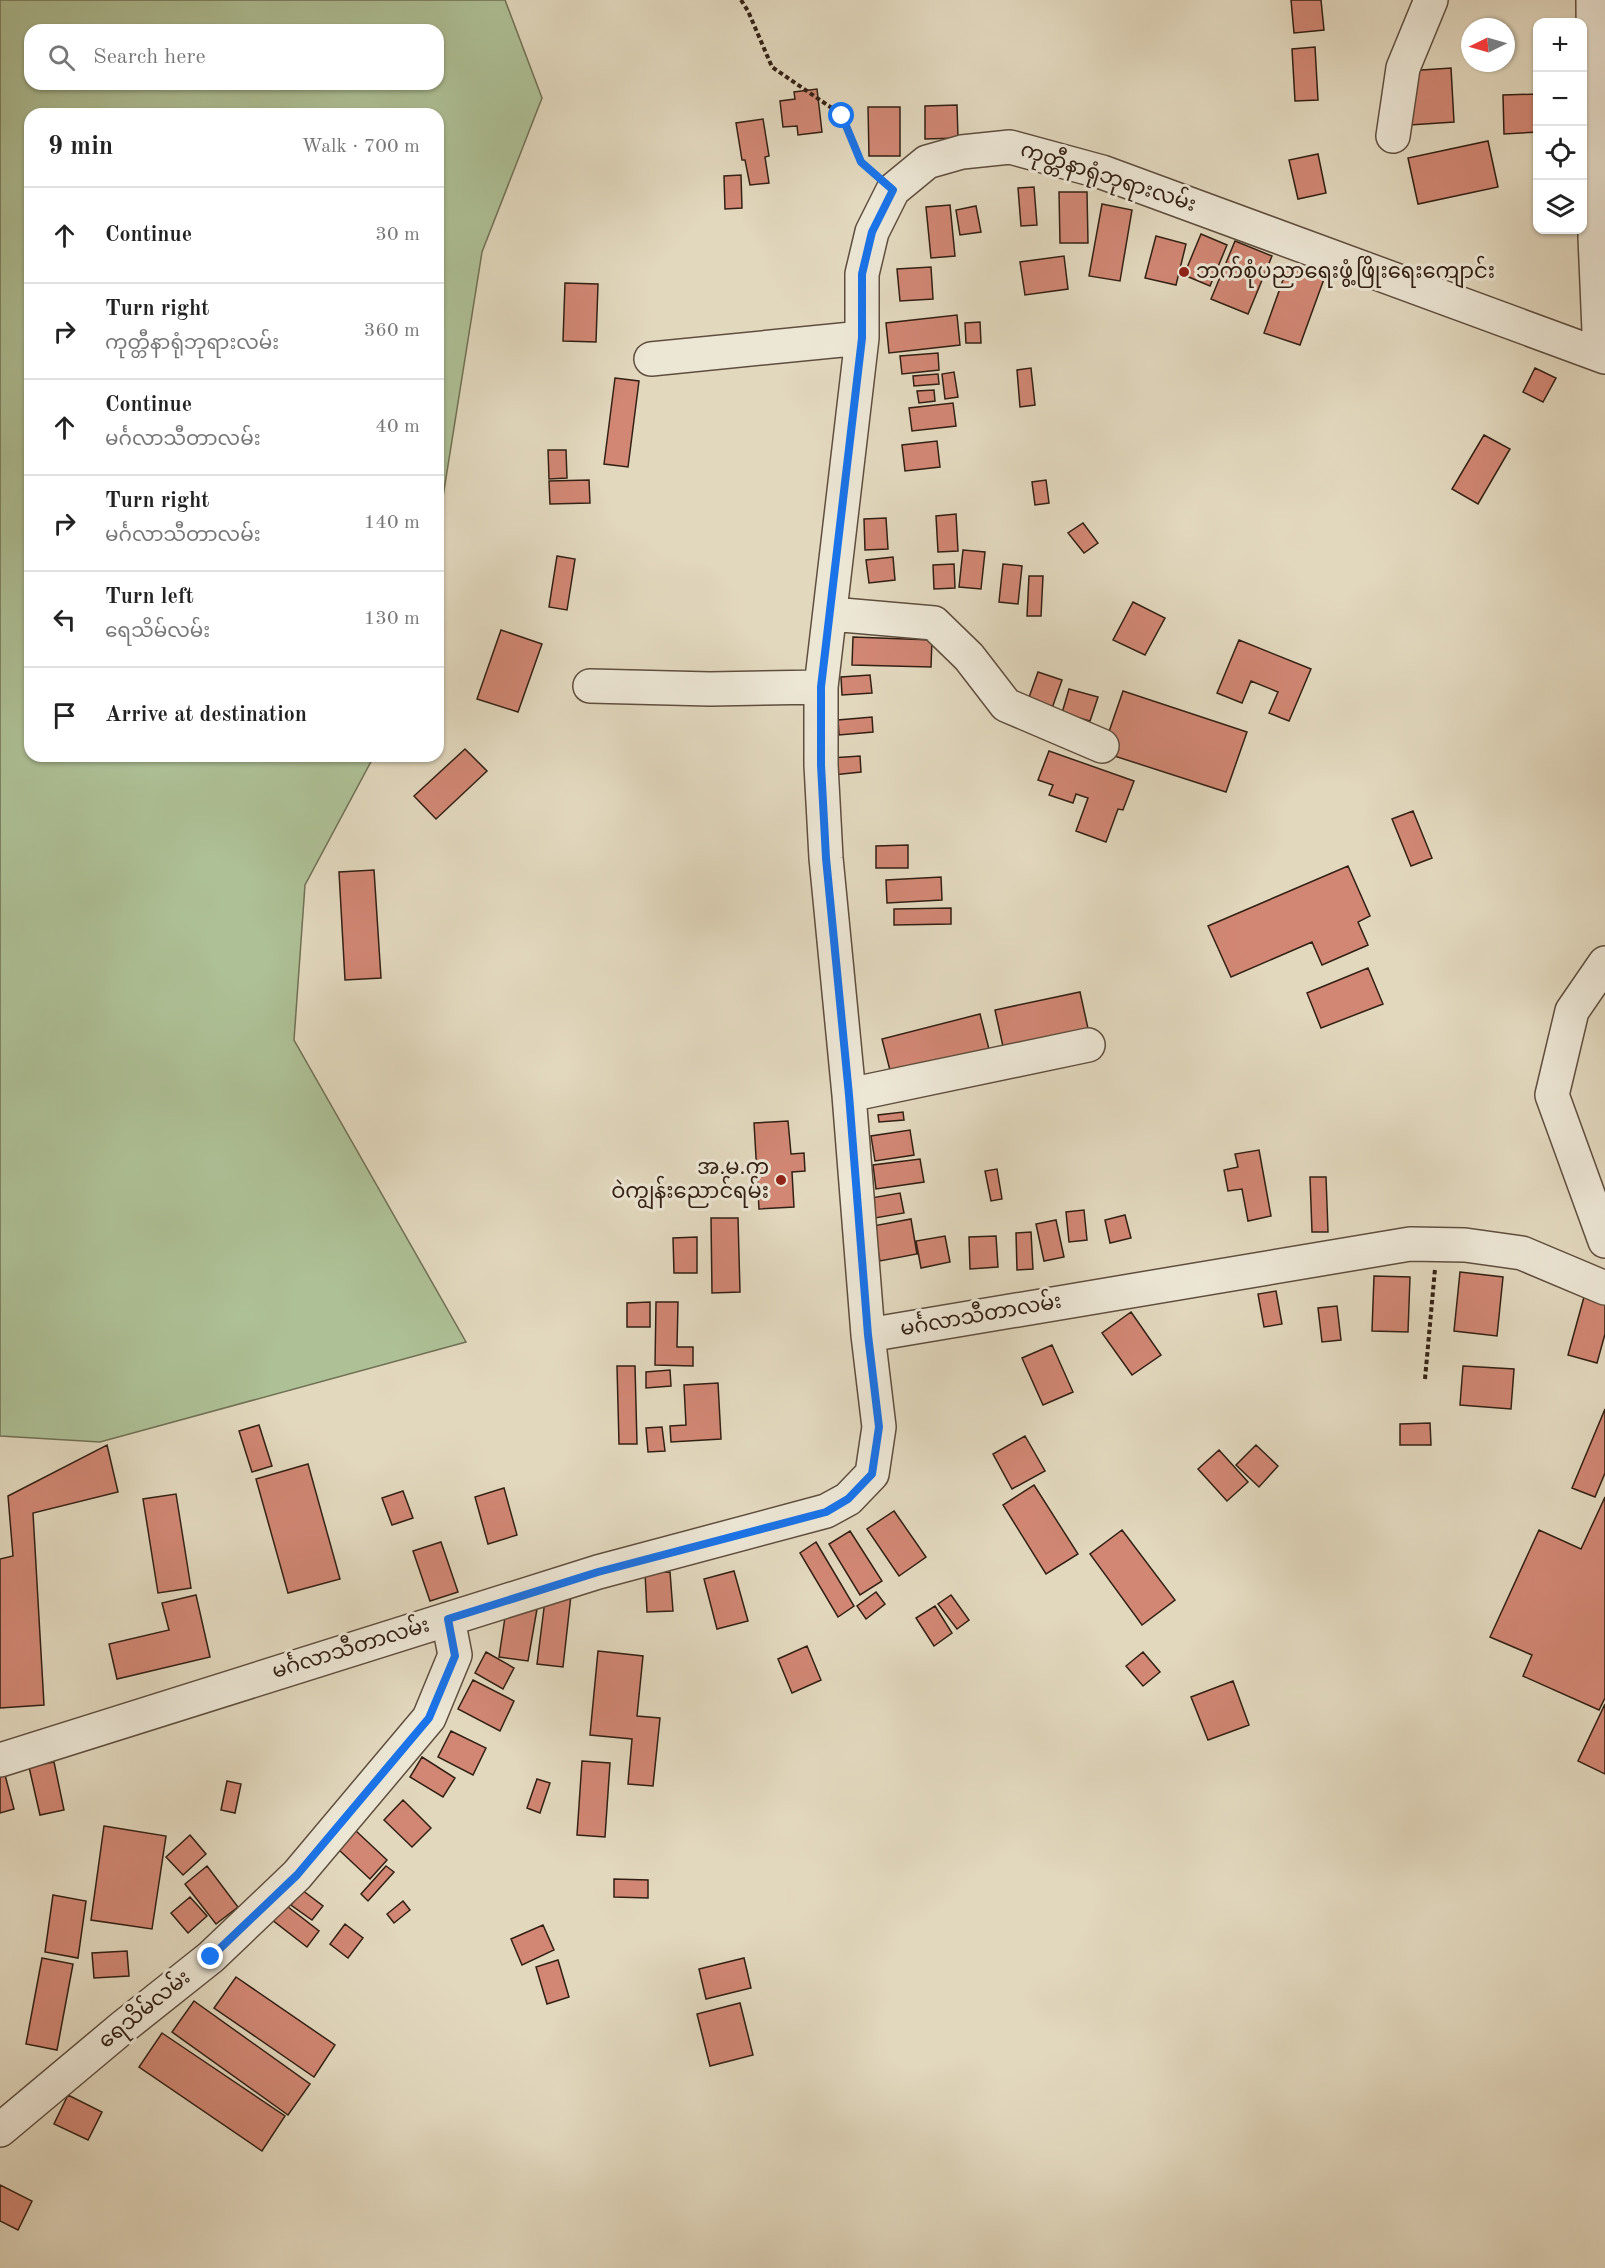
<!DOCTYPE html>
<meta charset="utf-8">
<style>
:root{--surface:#fff;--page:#f6f6f6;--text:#222;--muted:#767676;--line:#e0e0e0}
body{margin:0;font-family:"Old Standard TT","Noto Sans Myanmar",serif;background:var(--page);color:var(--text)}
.controls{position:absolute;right:18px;top:18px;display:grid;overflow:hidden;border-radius:12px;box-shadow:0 2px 4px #0004}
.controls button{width:54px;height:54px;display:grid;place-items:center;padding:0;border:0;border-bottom:2px solid var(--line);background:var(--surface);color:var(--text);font:30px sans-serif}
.compass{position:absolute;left:1461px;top:18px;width:54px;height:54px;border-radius:50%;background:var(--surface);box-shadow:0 2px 4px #0004;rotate:265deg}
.stop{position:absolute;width:18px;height:18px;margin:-14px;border:4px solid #1a73e8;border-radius:50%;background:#fff}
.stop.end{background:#1a73e8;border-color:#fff;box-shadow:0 2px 6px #0008}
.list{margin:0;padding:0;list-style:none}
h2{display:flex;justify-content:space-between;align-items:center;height:78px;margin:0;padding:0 24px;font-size:26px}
h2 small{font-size:20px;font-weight:400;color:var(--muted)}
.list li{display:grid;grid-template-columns:39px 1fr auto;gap:18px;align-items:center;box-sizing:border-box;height:96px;padding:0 24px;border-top:2px solid var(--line)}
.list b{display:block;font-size:22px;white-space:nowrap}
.list p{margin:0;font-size:20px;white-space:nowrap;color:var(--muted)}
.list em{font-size:20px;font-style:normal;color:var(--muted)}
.icon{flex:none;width:33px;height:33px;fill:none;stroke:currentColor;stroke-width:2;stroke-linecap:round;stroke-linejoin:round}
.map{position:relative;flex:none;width:1605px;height:2268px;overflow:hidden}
.search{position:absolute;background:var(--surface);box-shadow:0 2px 4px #0004;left:24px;top:24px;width:420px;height:66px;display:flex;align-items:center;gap:15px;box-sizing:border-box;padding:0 21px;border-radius:18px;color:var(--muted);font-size:22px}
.panel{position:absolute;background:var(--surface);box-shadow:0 2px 4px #0004;left:24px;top:108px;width:420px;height:654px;border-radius:18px}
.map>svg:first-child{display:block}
.green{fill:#aec096;stroke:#707055;stroke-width:1.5;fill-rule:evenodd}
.building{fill:#d18774;stroke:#332014;stroke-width:1.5}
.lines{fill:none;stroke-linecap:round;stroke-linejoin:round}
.minor-casing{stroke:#5f4e3e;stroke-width:36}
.path{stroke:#332014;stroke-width:4;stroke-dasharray:4.5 3;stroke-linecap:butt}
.minor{stroke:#ece6d5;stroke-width:33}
.route{stroke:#1a73e8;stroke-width:8}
.poi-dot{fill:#8f2418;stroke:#ece6d5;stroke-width:2}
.labels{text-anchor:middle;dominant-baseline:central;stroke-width:6;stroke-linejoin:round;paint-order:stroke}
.street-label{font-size:21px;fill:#332014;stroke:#ece6d5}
.poi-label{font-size:21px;fill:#332014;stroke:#ece6d5;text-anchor:start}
</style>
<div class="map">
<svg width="1605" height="2268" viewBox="0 0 1605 2268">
<rect width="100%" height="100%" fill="#e2d8be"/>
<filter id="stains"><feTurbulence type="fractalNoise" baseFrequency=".00333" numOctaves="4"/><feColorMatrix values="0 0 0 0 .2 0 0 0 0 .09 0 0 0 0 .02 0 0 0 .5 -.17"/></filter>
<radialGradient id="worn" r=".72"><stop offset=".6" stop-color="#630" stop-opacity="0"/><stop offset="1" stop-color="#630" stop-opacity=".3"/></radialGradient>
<!-- green -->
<path class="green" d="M 0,0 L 505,0 L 542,98 L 482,252 L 438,528 L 438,114 L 30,114 L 30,756 L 374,756 L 305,885 L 294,1040 L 466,1342 L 100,1442 L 0,1436 ZM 30,30 L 438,30 L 438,84 L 30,84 Z"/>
<!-- building -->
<path class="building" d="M 1291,0 L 1321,0 L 1324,30 L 1294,33 Z
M 1315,47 L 1318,100 L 1295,101 L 1292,49 Z
M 1451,68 L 1454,122 L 1410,125 L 1407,71 Z
M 817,89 L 822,132 L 798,135 L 797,126 L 783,127 L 780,101 L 795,99 L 794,92 Z
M 1538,94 L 1538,132 L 1504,134 L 1503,95 Z
M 957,105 L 958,138 L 925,139 L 925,106 Z
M 868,107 L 900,107 L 900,156 L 869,156 Z
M 763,119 L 769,156 L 765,157 L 769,183 L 750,185 L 745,160 L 742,160 L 736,123 Z
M 1488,141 L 1498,187 L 1418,204 L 1408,158 Z
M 1318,154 L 1326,193 L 1298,199 L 1289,160 Z
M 741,175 L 742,208 L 725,209 L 724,176 Z
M 1034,187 L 1037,225 L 1021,226 L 1018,188 Z
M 1059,192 L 1087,192 L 1088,243 L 1060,243 Z
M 1102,204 L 1132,210 L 1120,281 L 1089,276 Z
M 950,205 L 955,256 L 931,258 L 926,207 Z
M 976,206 L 981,232 L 960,235 L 956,210 Z
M 1201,234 L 1227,245 L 1210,286 L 1184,275 Z
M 1156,236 L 1186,244 L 1176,285 L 1145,278 Z
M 1235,241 L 1272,256 L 1248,314 L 1211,299 Z
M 1064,256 L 1068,289 L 1025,295 L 1020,262 Z
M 1288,266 L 1324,279 L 1300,345 L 1264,333 Z
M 931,267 L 933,299 L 900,301 L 897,269 Z
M 565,283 L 598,284 L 596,342 L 563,341 Z
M 957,315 L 960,345 L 889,353 L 886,323 Z
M 980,322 L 981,343 L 966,343 L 965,323 Z
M 938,353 L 939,370 L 902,374 L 900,356 Z
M 1031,368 L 1035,405 L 1020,407 L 1017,370 Z
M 1535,368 L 1556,378 L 1543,402 L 1523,392 Z
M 954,372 L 958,397 L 945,399 L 942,374 Z
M 938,374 L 939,384 L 914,386 L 913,376 Z
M 615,378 L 639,381 L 628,467 L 604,464 Z
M 934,390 L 935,401 L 919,403 L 917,391 Z
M 953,403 L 956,426 L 912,431 L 909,408 Z
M 1484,435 L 1510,449 L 1478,504 L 1452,489 Z
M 937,441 L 940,467 L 905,471 L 902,445 Z
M 548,450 L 566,450 L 567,478 L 549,479 Z
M 589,480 L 590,503 L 550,504 L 549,481 Z
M 1046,480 L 1049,503 L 1035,505 L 1032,482 Z
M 956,514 L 958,551 L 938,552 L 936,516 Z
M 886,518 L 888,549 L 865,550 L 864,519 Z
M 1083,523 L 1098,543 L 1084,553 L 1068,533 Z
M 963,550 L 985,552 L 981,589 L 959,587 Z
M 557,556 L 575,559 L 567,610 L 549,607 Z
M 893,557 L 895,580 L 869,583 L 866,560 Z
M 954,564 L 955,588 L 934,589 L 933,565 Z
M 1003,564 L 1022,566 L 1018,604 L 999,602 Z
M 1029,576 L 1043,576 L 1041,616 L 1027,616 Z
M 1133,602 L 1165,618 L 1145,655 L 1113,640 Z
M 501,630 L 542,644 L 518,712 L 477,699 Z
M 853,637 L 932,640 L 931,667 L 852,665 Z
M 1239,640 L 1311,669 L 1289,721 L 1269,713 L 1278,692 L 1251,681 L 1242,703 L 1217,693 Z
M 1038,672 L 1062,680 L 1051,711 L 1027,703 Z
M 870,675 L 872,693 L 842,695 L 841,677 Z
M 1069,689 L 1098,697 L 1090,721 L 1062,713 Z
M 1123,691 L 1247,732 L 1226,792 L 1102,752 Z
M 872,717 L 873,732 L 839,735 L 838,720 Z
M 465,749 L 487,771 L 436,819 L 414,796 Z
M 1049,751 L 1134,781 L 1123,810 L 1118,809 L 1106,842 L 1076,831 L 1088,798 L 1076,794 L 1073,803 L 1049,795 L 1053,785 L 1038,780 Z
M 860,756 L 861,772 L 833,775 L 831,758 Z
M 1413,811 L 1432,858 L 1411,866 L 1392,819 Z
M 908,845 L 908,868 L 876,868 L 876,846 Z
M 1348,866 L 1370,916 L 1358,922 L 1368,945 L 1322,965 L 1312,942 L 1231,977 L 1208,926 Z
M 374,870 L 381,978 L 345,980 L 339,872 Z
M 941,877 L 942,900 L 887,903 L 886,880 Z
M 951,908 L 951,924 L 894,925 L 894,909 Z
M 1368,968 L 1383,1004 L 1321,1028 L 1307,993 Z
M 1080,992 L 1089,1033 L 1004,1051 L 995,1010 Z
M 980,1014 L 990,1053 L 892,1078 L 882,1039 Z
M 903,1112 L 904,1120 L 879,1122 L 878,1115 Z
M 788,1121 L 791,1154 L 804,1153 L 805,1171 L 792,1172 L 794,1207 L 759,1209 L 754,1123 Z
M 910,1130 L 914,1155 L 875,1161 L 871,1136 Z
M 1259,1150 L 1271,1216 L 1248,1221 L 1242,1189 L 1228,1191 L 1224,1170 L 1238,1167 L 1235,1154 Z
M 920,1159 L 924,1182 L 876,1189 L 873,1165 Z
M 997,1169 L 1002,1199 L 991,1201 L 985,1171 Z
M 1310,1177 L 1326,1177 L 1328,1232 L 1312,1232 Z
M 900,1193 L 904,1213 L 875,1218 L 871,1198 Z
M 1084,1210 L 1087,1240 L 1069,1242 L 1066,1212 Z
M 1125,1215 L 1131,1238 L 1110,1243 L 1105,1220 Z
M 711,1218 L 738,1218 L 740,1292 L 712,1293 Z
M 911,1219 L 917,1254 L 880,1261 L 873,1226 Z
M 1056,1220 L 1064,1257 L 1044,1261 L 1036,1224 Z
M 1031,1232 L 1033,1269 L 1017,1270 L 1016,1233 Z
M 945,1236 L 950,1262 L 921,1268 L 916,1241 Z
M 996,1236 L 998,1267 L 970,1269 L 969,1237 Z
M 697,1237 L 697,1273 L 674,1273 L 673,1238 Z
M 1460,1272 L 1503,1277 L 1497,1336 L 1454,1331 Z
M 1374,1276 L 1410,1277 L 1408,1332 L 1372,1331 Z
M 1276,1291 L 1282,1324 L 1264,1327 L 1258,1294 Z
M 1584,1297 L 1605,1303 L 1605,1334 L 1597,1363 L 1568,1355 Z
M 650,1302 L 650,1327 L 627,1327 L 627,1303 Z
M 656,1302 L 678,1302 L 677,1347 L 693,1347 L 693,1366 L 655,1365 Z
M 1337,1306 L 1341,1340 L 1322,1342 L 1318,1308 Z
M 1131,1312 L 1161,1355 L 1132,1375 L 1102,1333 Z
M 1052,1345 L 1073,1392 L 1043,1405 L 1022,1358 Z
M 617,1366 L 635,1366 L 637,1444 L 619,1444 Z
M 1463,1366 L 1514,1369 L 1511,1409 L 1460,1405 Z
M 670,1370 L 671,1386 L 646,1388 L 646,1372 Z
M 718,1383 L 721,1439 L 671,1442 L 670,1426 L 686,1425 L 684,1385 Z
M 1605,1409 L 1605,1473 L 1595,1497 L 1572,1488 Z
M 1430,1423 L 1431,1445 L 1400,1445 L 1400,1424 Z
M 259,1425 L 272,1466 L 252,1472 L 239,1431 Z
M 662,1427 L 665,1451 L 648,1452 L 646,1428 Z
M 1025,1436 L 1045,1471 L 1012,1489 L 993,1454 Z
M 107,1445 L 118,1492 L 33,1513 L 44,1705 L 0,1708 L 0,1559 L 13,1556 L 8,1496 Z
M 1256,1445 L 1278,1466 L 1259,1487 L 1236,1465 Z
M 1219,1450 L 1248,1482 L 1227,1501 L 1198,1469 Z
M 308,1464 L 340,1579 L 288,1593 L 256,1479 Z
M 1034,1485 L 1078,1554 L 1046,1574 L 1003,1505 Z
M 504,1488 L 517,1535 L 488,1544 L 475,1497 Z
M 403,1491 L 413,1518 L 392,1525 L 382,1498 Z
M 176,1494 L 191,1588 L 158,1593 L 143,1499 Z
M 1605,1497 L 1605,1698 L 1599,1710 L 1523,1676 L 1532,1655 L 1490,1637 L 1539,1530 L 1581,1549 Z
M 894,1511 L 926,1557 L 899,1576 L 867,1529 Z
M 1122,1530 L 1175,1600 L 1142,1625 L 1090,1554 Z
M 850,1531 L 882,1581 L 860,1595 L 829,1544 Z
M 441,1542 L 458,1592 L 430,1601 L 413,1551 Z
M 816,1542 L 854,1606 L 838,1617 L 800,1553 Z
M 734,1571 L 748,1621 L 717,1629 L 704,1579 Z
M 670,1572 L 673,1611 L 647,1612 L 645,1573 Z
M 546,1592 L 571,1595 L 563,1667 L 537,1664 Z
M 876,1592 L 885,1604 L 866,1619 L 857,1606 Z
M 196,1595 L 210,1657 L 117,1679 L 109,1644 L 169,1630 L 162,1603 Z
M 951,1595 L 969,1620 L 957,1629 L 938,1604 Z
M 507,1604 L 537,1609 L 528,1661 L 499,1657 Z
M 935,1606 L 952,1633 L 934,1646 L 916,1618 Z
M 807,1646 L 821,1680 L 792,1693 L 778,1659 Z
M 598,1651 L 643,1656 L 637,1716 L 660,1718 L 653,1786 L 628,1784 L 632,1739 L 590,1735 Z
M 486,1652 L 514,1668 L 503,1689 L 475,1673 Z
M 1143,1652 L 1160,1672 L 1143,1686 L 1126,1666 Z
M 473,1680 L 514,1701 L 500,1731 L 458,1709 Z
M 1233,1681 L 1249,1725 L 1208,1740 L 1191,1697 Z
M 1605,1704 L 1605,1774 L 1578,1761 Z
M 451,1731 L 486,1748 L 473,1775 L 438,1757 Z
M 422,1757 L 455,1778 L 443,1797 L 410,1777 Z
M 582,1761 L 610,1763 L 605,1837 L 577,1835 Z
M 54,1762 L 64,1810 L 40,1815 L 29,1767 Z
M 5,1775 L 14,1809 L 0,1813 L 0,1776 Z
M 537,1779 L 550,1783 L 540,1813 L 527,1808 Z
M 227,1781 L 241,1784 L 235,1813 L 221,1810 Z
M 403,1800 L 431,1828 L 412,1847 L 384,1820 Z
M 104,1826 L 166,1836 L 152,1929 L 91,1920 Z
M 355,1830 L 387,1860 L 370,1879 L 338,1849 Z
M 190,1835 L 206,1854 L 183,1875 L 166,1857 Z
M 207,1866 L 238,1907 L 216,1924 L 185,1884 Z
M 386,1866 L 394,1872 L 368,1901 L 361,1894 Z
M 614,1879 L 648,1880 L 648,1898 L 614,1897 Z
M 302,1890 L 323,1906 L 312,1920 L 291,1905 Z
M 53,1895 L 86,1901 L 78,1958 L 45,1952 Z
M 190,1897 L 207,1916 L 188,1933 L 171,1913 Z
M 403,1901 L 410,1910 L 394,1923 L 387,1914 Z
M 283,1903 L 319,1931 L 307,1947 L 271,1919 Z
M 345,1924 L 363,1938 L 348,1958 L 330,1944 Z
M 543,1925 L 554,1950 L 522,1965 L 511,1939 Z
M 127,1951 L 129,1976 L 94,1978 L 92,1953 Z
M 42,1958 L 73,1964 L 57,2050 L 26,2044 Z
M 744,1958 L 751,1988 L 706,1999 L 699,1969 Z
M 558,1960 L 569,1997 L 547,2004 L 536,1967 Z
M 236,1977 L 335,2045 L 314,2077 L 214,2008 Z
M 194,2001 L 310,2084 L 288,2115 L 172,2032 Z
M 740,2003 L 753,2055 L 710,2066 L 697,2014 Z
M 162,2033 L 285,2116 L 262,2151 L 139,2067 Z
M 68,2095 L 102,2112 L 88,2140 L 54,2124 Z
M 0,2185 L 32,2201 L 18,2230 L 0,2221 Z"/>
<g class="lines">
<!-- minor casing -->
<g class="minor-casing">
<path id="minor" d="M 1593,0 L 1595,237 L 1600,355
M 1393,136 L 1403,68 L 1431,0
M 651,359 L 862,338
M 831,614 L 934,623 L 969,657 L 1006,705 L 1102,746
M 590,686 L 710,689 L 821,687
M 1605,963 L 1572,1011 L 1552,1095 L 1605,1241
M 849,1095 L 1088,1045
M 868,1335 L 849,1095 L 826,858 L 821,765 L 821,687 L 862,338 L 862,274 L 872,232 L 893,190 L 927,162 L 962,152 L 1010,147 L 1102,172 L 1605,357
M 0,1760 L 598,1572 L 826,1511 L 848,1499 L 872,1474 L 879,1427 L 868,1335 L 1410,1244 L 1465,1245 L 1522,1253 L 1605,1288
M 0,2130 L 123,2027 L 211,1957 L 297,1875 L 429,1718 L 455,1655 L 448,1619"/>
</g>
<!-- path -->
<path class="path" d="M 741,0 L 748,11 L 772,67 L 842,115 L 861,162 L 874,174
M 1425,1379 L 1435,1269"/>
<!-- minor -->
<use href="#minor" class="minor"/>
</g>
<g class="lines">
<!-- route -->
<path class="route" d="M 211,1957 L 297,1875 L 429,1718 L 455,1656 L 448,1619 L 598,1572 L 826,1512 L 848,1499 L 872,1474 L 879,1427 L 868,1335 L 849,1095 L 826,858 L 821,765 L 821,687 L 862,338 L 862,274 L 872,232 L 893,190 L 861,162 L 842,116"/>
</g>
<!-- markers -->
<g class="poi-dot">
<circle cx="1184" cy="272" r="6"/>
<circle cx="781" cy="1180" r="6"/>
</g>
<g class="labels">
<!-- street labels -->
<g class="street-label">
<text transform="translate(1108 178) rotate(18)">ကုတ္တီနာရုံဘုရားလမ်း</text>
<text transform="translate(981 1316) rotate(-10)">မင်္ဂလာသီတာလမ်း</text>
<text transform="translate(351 1649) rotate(-17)">မင်္ဂလာသီတာလမ်း</text>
<text transform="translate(145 2010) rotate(-39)">ရေသိမ်လမ်း</text>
</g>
<!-- poi labels -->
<g class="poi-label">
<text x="1196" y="272">ဘက်စုံပညာရေးဖွံ့ဖြိုးရေးကျောင်း</text>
<text x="769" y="1168" text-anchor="end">အ.မ.က<tspan x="769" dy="24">ဝဲကျွန်းညောင်ရမ်း</tspan></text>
</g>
</g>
<rect width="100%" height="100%" filter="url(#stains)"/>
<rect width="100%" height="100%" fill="url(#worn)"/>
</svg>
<div class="controls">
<button>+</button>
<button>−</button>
<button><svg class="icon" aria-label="locate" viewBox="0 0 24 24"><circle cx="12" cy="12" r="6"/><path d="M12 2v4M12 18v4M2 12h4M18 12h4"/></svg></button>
<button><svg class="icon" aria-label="layers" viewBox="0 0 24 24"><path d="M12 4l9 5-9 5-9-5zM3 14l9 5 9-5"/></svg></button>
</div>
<svg class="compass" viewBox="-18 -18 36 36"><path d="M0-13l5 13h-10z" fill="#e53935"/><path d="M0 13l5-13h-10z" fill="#767676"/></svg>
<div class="stop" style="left:842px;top:116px"></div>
<div class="stop end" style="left:211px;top:1957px"></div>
<div class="search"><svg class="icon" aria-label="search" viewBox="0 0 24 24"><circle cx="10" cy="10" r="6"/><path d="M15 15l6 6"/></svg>Search here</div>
<section class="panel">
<h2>9 min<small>Walk · 700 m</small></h2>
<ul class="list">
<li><svg class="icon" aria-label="ahead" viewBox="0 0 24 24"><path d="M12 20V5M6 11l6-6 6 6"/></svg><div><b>Continue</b></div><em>30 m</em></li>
<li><svg class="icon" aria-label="right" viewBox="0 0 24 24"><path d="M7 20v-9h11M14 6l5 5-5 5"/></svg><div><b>Turn right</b><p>ကုတ္တီနာရုံဘုရားလမ်း</p></div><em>360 m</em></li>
<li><svg class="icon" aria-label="ahead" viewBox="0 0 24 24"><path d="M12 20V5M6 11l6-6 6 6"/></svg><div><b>Continue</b><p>မင်္ဂလာသီတာလမ်း</p></div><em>40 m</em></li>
<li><svg class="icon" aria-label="right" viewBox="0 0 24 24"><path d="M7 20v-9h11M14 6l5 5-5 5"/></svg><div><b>Turn right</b><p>မင်္ဂလာသီတာလမ်း</p></div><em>140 m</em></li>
<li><svg class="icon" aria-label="left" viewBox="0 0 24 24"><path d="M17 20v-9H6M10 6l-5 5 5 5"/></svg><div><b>Turn left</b><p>ရေသိမ်လမ်း</p></div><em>130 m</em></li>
<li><svg class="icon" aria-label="arrive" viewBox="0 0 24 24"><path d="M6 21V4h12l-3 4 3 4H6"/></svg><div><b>Arrive at destination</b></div></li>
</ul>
</section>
</div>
